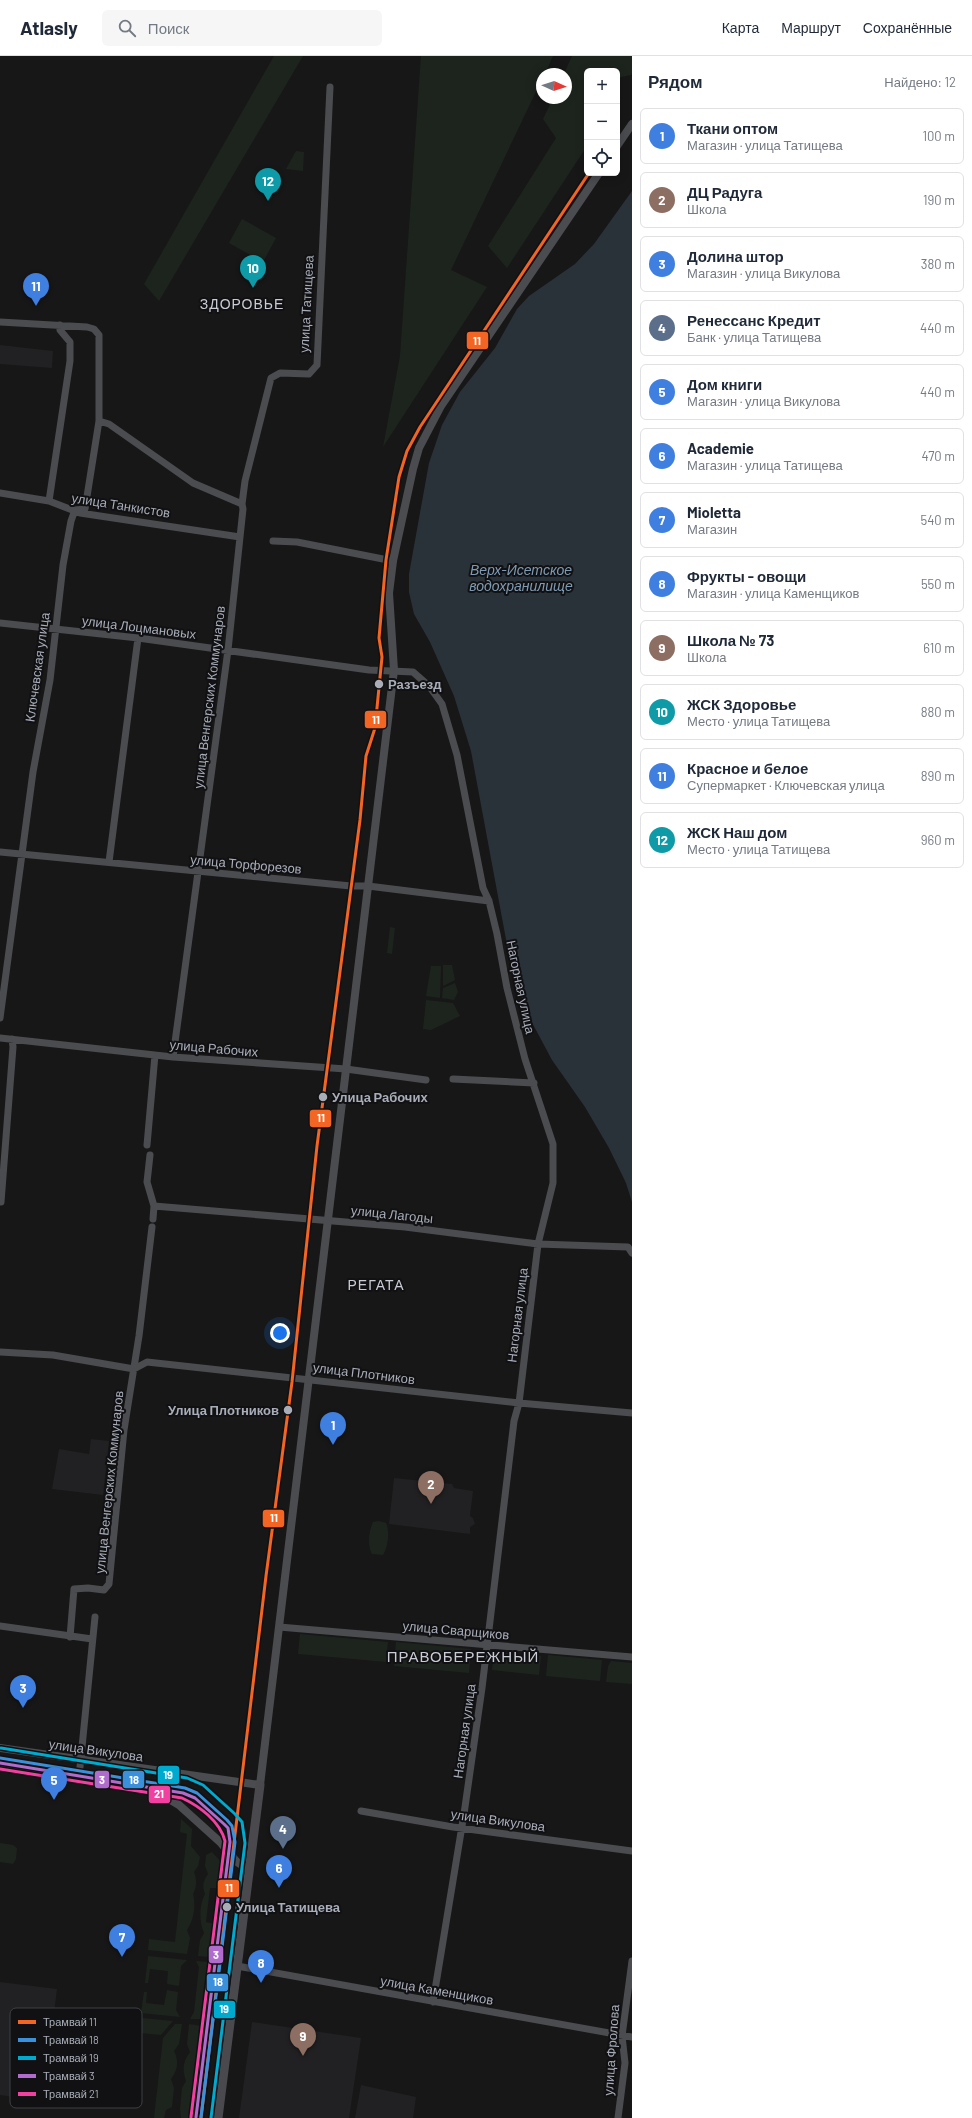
<!DOCTYPE html>
<html lang="ru">
<meta charset="utf-8">
<style>
:root{--surface:#fff;--page:#f6f6f7;--text:#1f2937;--muted:#747a83;--line:#e0e1e3;--accent:#0b8043}
body{margin:0;font-family:Barlow,sans-serif;background:var(--page);color:var(--text)}
.controls{position:absolute;right:12px;top:12px;display:grid;overflow:hidden;border-radius:6px;box-shadow:0 2px 10px #0003}
.controls button{width:36px;height:36px;display:grid;place-items:center;padding:0;border:0;border-bottom:1px solid var(--line);background:var(--surface);color:var(--text);font:20px sans-serif}
.compass{position:absolute;left:536px;top:12px;width:36px;height:36px;border-radius:50%;background:var(--surface);box-shadow:0 2px 10px #0003;rotate:93deg}
.you{position:absolute;left:280px;top:1277px;width:14px;height:14px;margin:-10px;border:3px solid #fff;border-radius:50%;background:#1a73e8;box-shadow:0 0 0 6px #1a73e833}
.badge{display:grid;place-items:center;width:26px;height:26px;border-radius:50%;background:var(--accent);color:#fff;font-size:13px;font-weight:700}
.pin{position:absolute;translate:-50% -33px;filter:drop-shadow(0 1px 2px #0008)}
.pin::after{content:'';position:absolute;top:21px;width:14px;height:12px;background:inherit;clip-path:polygon(0 0,100% 0,50% 100%)}
.list{margin:0;padding:0;list-style:none}
h2{display:flex;justify-content:space-between;align-items:center;height:52px;margin:0;padding:0 16px;font-size:17px}
h2 small{font-size:13px;font-weight:400;color:var(--muted)}
.list li{display:grid;grid-template-columns:26px 1fr auto;gap:12px;align-items:center;box-sizing:border-box;height:56px;margin:0 8px 8px;padding:0 8px;border:1px solid var(--line);border-radius:6px}
.list b{display:block;font-size:15px;white-space:nowrap}
.list p{margin:0;font-size:13px;white-space:nowrap;color:var(--muted)}
.list em{font-size:13px;font-style:normal;color:var(--muted)}
.icon{flex:none;width:22px;height:22px;fill:none;stroke:currentColor;stroke-width:2;stroke-linecap:round;stroke-linejoin:round}
.map{position:relative;flex:none;width:632px;height:2062px;overflow:hidden}
header{display:flex;align-items:center;gap:24px;box-sizing:border-box;height:56px;padding:0 20px;background:var(--surface);border-bottom:1px solid var(--line)}
header strong{font-size:19px}
nav{display:flex;gap:22px;margin-inline-start:auto;font-size:14px}
.search{width:280px;height:36px;background:var(--page);display:flex;align-items:center;gap:10px;box-sizing:border-box;padding:0 14px;border-radius:6px;color:var(--muted);font-size:15px}
main{display:flex}
aside{flex:1;background:var(--surface)}
.map>svg:first-child{display:block}
.built{fill:#212123}
.green{fill:#1d241e}
.water{fill:#2a3239}
.lines{fill:none;stroke-linecap:round;stroke-linejoin:round}
.minor{stroke:#4b4c50;stroke-width:7}
.tertiary{stroke:#4b4c50;stroke-width:8}
.secondary{stroke:#4a4a4e;stroke-width:9}
.tram-1-casing{stroke:#111113;stroke-width:6}
.tram-2-casing{stroke:#111113;stroke-width:6}
.tram-3-casing{stroke:#111113;stroke-width:6}
.tram-4-casing{stroke:#111113;stroke-width:6}
.tram-5-casing{stroke:#111113;stroke-width:6}
.tram-1{stroke:#f26522;stroke-width:3}
.tram-2{stroke:#3a90db;stroke-width:3}
.tram-3{stroke:#00a9ce;stroke-width:3}
.tram-4{stroke:#b06ccc;stroke-width:3}
.tram-5{stroke:#f240a1;stroke-width:3}
.stop-dot{fill:#a8adb8;stroke:#111113;stroke-width:1.5}
.labels{text-anchor:middle;dominant-baseline:central;stroke-width:4;stroke-linejoin:round;paint-order:stroke}
.street-label{font-size:13px;fill:#a8adb8;stroke:#111113}
.stop-label{font-size:13px;font-weight:bold;fill:#a8adb8;stroke:#111113;text-anchor:start}
.neighbourhood-label{font-size:14px;letter-spacing:1px;fill:#c9ccd4;stroke:#111113}
.water-label{font-size:14px;font-style:italic;fill:#7f9bb3;stroke:#111113}
.quarter-label{font-size:15px;letter-spacing:1px;fill:#c9ccd4;stroke:#111113}
.key{fill:#111113;stroke:#3e4045;stroke-width:1}
.key-label{font-size:11px;fill:#a8adb8}
.line-badge{stroke:#111113;stroke-width:1.5}
.badge-label{font-size:11px;text-anchor:middle;font-weight:bold;fill:#fff}
</style>
<header>
<strong>Atlasly</strong>
<div class="search"><svg class="icon" aria-label="search" viewBox="0 0 24 24"><circle cx="10" cy="10" r="6"/><path d="M15 15l6 6"/></svg>Поиск</div>
<nav><a>Карта</a><a>Маршрут</a><a>Сохранённые</a></nav>
</header>
<main>
<div class="map">
<svg width="632" height="2062" viewBox="0 0 632 2062">
<rect width="100%" height="100%" fill="#171717"/>
<!-- built -->
<path class="built" d="M 0,289 L 53,295 L 52,312 L 0,308 Z
M 91,1383 L 109,1385 L 103,1439 L 52,1433 L 59,1393 L 89,1398 Z
M 394,1422 L 452,1428 L 454,1432 L 473,1435 L 470,1460 L 473,1462 L 475,1468 L 470,1471 L 470,1478 L 389,1468 Z
M 0,1926 L 57,1933 L 43,2045 L 0,2039 Z
M 252,1966 L 361,1982 L 349,2062 L 239,2062 Z
M 361,2029 L 416,2041 L 413,2062 L 355,2062 Z"/>
<!-- green -->
<path class="green" d="M 274,0 L 303,0 L 159,245 L 144,228 Z
M 421,0 L 553,0 L 545,18 L 542,18 L 542,23 L 451,214 L 487,231 L 383,391 L 400,300 Z
M 572,0 L 632,0 L 632,17 L 631,19 L 617,22 L 617,15 L 587,15 L 587,90 L 507,212 L 488,190 L 556,82 L 543,63 L 553,42 L 566,42 L 566,18 L 564,18 Z
M 296,95 L 304,96 L 303,115 L 286,113 Z
M 242,163 L 276,182 L 263,206 L 229,187 Z
M 390,871 L 395,872 L 392,898 L 387,897 Z
M 443,909 L 452,909 L 455,924 L 443,930 Z
M 431,910 L 441,910 L 440,942 L 426,940 Z
M 455,927 L 458,936 L 454,944 L 442,942 L 443,932 Z
M 426,944 L 453,947 L 460,960 L 431,974 L 423,973 Z
M 379,1465 L 386,1467 C 390,1476 388,1491 383,1499 L 372,1498 C 367,1489 369,1475 373,1466 Z
M 300,1578 L 388,1586 L 386,1606 L 298,1598 Z
M 396,1586 L 471,1593 L 469,1617 L 394,1610 Z
M 494,1596 L 541,1600 L 539,1619 L 492,1614 Z
M 548,1599 L 602,1604 L 600,1625 L 546,1620 Z
M 611,1605 L 632,1607 L 632,1628 L 606,1626 L 608,1610 Z
M 181,1763 L 192,1773 L 191,1790 L 200,1801 L 198,1810 L 194,1816 C 197,1824 197,1830 193,1838 C 196,1849 194,1864 187,1874 L 190,1882 L 187,1898 L 148,1894 L 149,1883 L 175,1886 L 187,1778 L 180,1776 Z
M 0,1787 L 13,1789 L 17,1792 L 16,1803 L 13,1808 L 0,1806 Z
M 212,1796 L 221,1806 L 218,1832 L 210,1832 L 206,1866 L 214,1868 L 209,1901 L 198,1900 L 200,1884 L 204,1877 C 199,1866 199,1849 205,1838 C 202,1830 203,1825 208,1818 L 205,1810 L 206,1799 Z
M 148,1900 L 187,1904 L 181,1910 L 179,1930 L 167,1928 L 168,1915 L 150,1913 L 148,1927 L 145,1927 Z
M 196,1905 L 209,1906 L 202,1963 L 190,1963 L 194,1956 L 199,1911 Z
M 167,1934 L 178,1936 L 176,1954 L 180,1961 L 141,1957 L 144,1936 L 147,1936 L 146,1947 L 164,1949 Z
M 142,1962 L 173,1965 L 161,1979 L 140,1977 Z
M 175,1968 L 182,1968 L 179,1988 L 174,1995 C 179,2005 178,2014 171,2023 L 174,2032 L 172,2051 L 166,2054 L 164,2062 L 154,2062 L 163,1982 Z
M 189,1968 L 201,1970 L 191,2062 L 181,2062 L 180,2053 L 182,2032 L 186,2025 C 182,2014 183,2005 190,1996 L 187,1988 Z"/>
<!-- water -->
<path class="water" d="M 632,135 L 632,1146 L 626,1127 L 609,1092 L 585,1051 L 552,1004 L 528,959 L 511,910 L 471,695 L 454,640 L 430,586 L 414,558 L 409,536 L 409,518 L 429,407 L 442,369 L 460,336 L 495,292 L 517,253 L 529,240 L 575,208 L 594,188 Z"/>
<g class="lines">
<!-- minor -->
<path class="minor" d="M 0,266 L 87,271 L 94,273 L 99,279 L 99,365 L 85,453 L 75,454 L 71,465 L 63,509 L 50,624 L 33,716 L 0,962
M 99,365 L 109,368 L 193,427 L 242,448
M 0,437 L 49,445 L 80,457 L 240,481
M 49,445 L 70,305 L 70,286 L 60,274 L 60,269
M 273,485 L 297,486 L 393,505
M 0,567 L 138,582 L 369,614 L 413,616 L 429,630 L 442,648 L 457,699 L 483,832 L 489,845 L 497,878 L 507,932 L 525,1003 L 553,1088 L 553,1127 L 538,1188 L 519,1347 L 514,1365 L 482,1632 L 464,1758 L 433,1946
M 0,796 L 351,830 L 368,830 L 489,845
M 109,806 L 138,582
M 0,982 L 173,1001 L 346,1013 L 426,1024
M 173,1001 L 228,594 L 243,453 L 242,448 L 245,425 L 271,322 L 280,317 L 309,318 L 317,309 L 330,31
M 453,1023 L 534,1027
M 147,1089 L 155,999
M 150,1099 L 147,1126 L 154,1150 L 153,1163
M 1,1146 L 13,991 L 12,983
M 154,1150 L 405,1171 L 538,1188 L 628,1191 L 632,1197
M 0,1296 L 53,1299 L 134,1313 L 147,1306 L 519,1347 L 632,1357
M 0,1570 L 92,1583
M 279,1571 L 632,1601
M 70,1581 L 74,1533 L 88,1532 L 104,1534 L 109,1528 L 124,1374 L 139,1280 L 152,1171
M 79,1721 L 95,1561
M 361,1755 L 453,1771 L 632,1795
M 237,1910 L 632,1981
M 618,2062 L 625,2007 L 622,1980 L 632,1905"/>
<!-- tertiary -->
<path class="tertiary" d="M 617,90 L 632,68
M 0,1692 L 260,1729 L 394,614 L 389,537 L 393,505 L 413,413 L 419,392 L 441,350 L 599,117
M 0,1709 L 152,1733 L 179,1749 L 220,1786 L 237,1806 L 249,1814"/>
<!-- secondary -->
<path class="secondary" d="M 218,2062 L 260,1729"/>
<!-- tram-1 casing -->
<g class="tram-1-casing">
<path id="tram-1" d="M 201,2062 L 266,1520 L 292,1326 L 317,1090 L 360,764 L 366,700 L 375,672 L 382,601 L 379,582 L 386,504 L 399,421 L 407,395 L 420,371 L 589,117"/>
</g>
<!-- tram-2 casing -->
<g class="tram-2-casing">
<path id="tram-2" d="M 0,1702 L 185,1732 L 197,1737 L 227,1764 L 232,1770 L 235,1786 L 201,2061"/>
</g>
<!-- tram-3 casing -->
<g class="tram-3-casing">
<path id="tram-3" d="M 1,1692 L 187,1722 L 203,1729 L 235,1758 L 242,1766 L 245,1787 L 211,2062"/>
</g>
<!-- tram-4 casing -->
<g class="tram-4-casing">
<path id="tram-4" d="M 0,1707 L 183,1737 L 195,1742 L 224,1768 L 228,1772 L 230,1786 L 196,2061"/>
</g>
<!-- tram-5 casing -->
<g class="tram-5-casing">
<path id="tram-5" d="M 0,1713 L 182,1742 C 199,1750 220,1765 225,1785 L 191,2061"/>
</g>
<!-- tram-1 -->
<use href="#tram-1" class="tram-1"/>
<!-- tram-2 -->
<use href="#tram-2" class="tram-2"/>
<!-- tram-3 -->
<use href="#tram-3" class="tram-3"/>
<!-- tram-4 -->
<use href="#tram-4" class="tram-4"/>
<!-- tram-5 -->
<use href="#tram-5" class="tram-5"/>
</g>
<!-- markers -->
<g class="stop-dot">
<circle cx="379" cy="628" r="5"/>
<circle cx="323" cy="1041" r="5"/>
<circle cx="288" cy="1354" r="5"/>
<circle cx="227" cy="1851" r="5"/>
</g>
<g class="labels">
<!-- street labels -->
<g class="street-label">
<text transform="translate(306 248) rotate(-87)">улица Татищева</text>
<text transform="translate(121 449) rotate(9)">улица Танкистов</text>
<text transform="translate(139 571) rotate(7)">улица Лоцмановых</text>
<text transform="translate(37 611) rotate(-82)">Ключевская улица</text>
<text transform="translate(209 641) rotate(-83)">улица Венгерских Коммунаров</text>
<text transform="translate(246 808) rotate(5)">улица Торфорезов</text>
<text transform="translate(521 931) rotate(78)">Нагорная улица</text>
<text transform="translate(214 992) rotate(5)">улица Рабочих</text>
<text transform="translate(392 1158) rotate(6)">улица Лагоды</text>
<text transform="translate(517 1259) rotate(-83)">Нагорная улица</text>
<text transform="translate(364 1317) rotate(7)">улица Плотников</text>
<text transform="translate(109 1426) rotate(-84)">улица Венгерских Коммунаров</text>
<text transform="translate(456 1574) rotate(5)">улица Сварщиков</text>
<text transform="translate(464 1675) rotate(-82)">Нагорная улица</text>
<text transform="translate(96 1694) rotate(8)">улица Викулова</text>
<text transform="translate(498 1764) rotate(8)">улица Викулова</text>
<text transform="translate(437 1934) rotate(10)">улица Каменщиков</text>
<text transform="translate(611 1994) rotate(-86)">улица Фролова</text>
</g>
<!-- stop labels -->
<g class="stop-label">
<text x="388" y="628">Разъезд</text>
<text x="332" y="1041">Улица Рабочих</text>
<text x="279" y="1354" text-anchor="end">Улица Плотников</text>
<text x="236" y="1851">Улица Татищева</text>
</g>
<!-- neighbourhood labels -->
<g class="neighbourhood-label">
<text x="242" y="247">ЗДОРОВЬЕ</text>
<text x="376" y="1228">РЕГАТА</text>
</g>
<!-- water labels -->
<g class="water-label">
<text x="521" y="513">Верх-Исетское<tspan x="521" dy="16">водохранилище</tspan></text>
</g>
<!-- quarter labels -->
<g class="quarter-label">
<text x="463" y="1600">ПРАВОБЕРЕЖНЫЙ</text>
</g>
</g>
<!-- legend -->
<rect x="10" y="1952" width="132" height="100" rx="6" class="key"/>
<rect x="18" y="1964" width="18" height="4" fill="#f26522"/>
<rect x="18" y="1982" width="18" height="4" fill="#3a90db"/>
<rect x="18" y="2000" width="18" height="4" fill="#00a9ce"/>
<rect x="18" y="2018" width="18" height="4" fill="#b06ccc"/>
<rect x="18" y="2036" width="18" height="4" fill="#f240a1"/>
<g class="key-label">
<text x="43" y="1970">Трамвай 11</text>
<text x="43" y="1988">Трамвай 18</text>
<text x="43" y="2006">Трамвай 19</text>
<text x="43" y="2024">Трамвай 3</text>
<text x="43" y="2042">Трамвай 21</text>
</g>
<g class="line-badge">
<rect x="466" y="275" width="23" height="19" rx="4" fill="#f26522"/>
<rect x="364" y="654" width="23" height="19" rx="4" fill="#f26522"/>
<rect x="309" y="1053" width="23" height="19" rx="4" fill="#f26522"/>
<rect x="262" y="1453" width="23" height="19" rx="4" fill="#f26522"/>
<rect x="157" y="1709" width="23" height="20" rx="4" fill="#00a9ce"/>
<rect x="122" y="1714" width="23" height="19" rx="4" fill="#3a90db"/>
<rect x="94" y="1714" width="16" height="19" rx="4" fill="#b06ccc"/>
<rect x="148" y="1729" width="23" height="19" rx="4" fill="#f240a1"/>
<rect x="217" y="1823" width="23" height="19" rx="4" fill="#f26522"/>
<rect x="208" y="1889" width="16" height="19" rx="4" fill="#b06ccc"/>
<rect x="206" y="1917" width="23" height="19" rx="4" fill="#3a90db"/>
<rect x="213" y="1944" width="23" height="19" rx="4" fill="#00a9ce"/>
</g>
<g class="badge-label">
<text x="477" y="289">11</text>
<text x="376" y="668">11</text>
<text x="321" y="1066">11</text>
<text x="274" y="1466">11</text>
<text x="168" y="1723">19</text>
<text x="134" y="1728">18</text>
<text x="102" y="1728">3</text>
<text x="159" y="1742">21</text>
<text x="229" y="1836">11</text>
<text x="216" y="1903">3</text>
<text x="218" y="1930">18</text>
<text x="224" y="1957">19</text>
</g>
</svg>
<div class="controls">
<button>+</button>
<button>−</button>
<button><svg class="icon" aria-label="locate" viewBox="0 0 24 24"><circle cx="12" cy="12" r="6"/><path d="M12 2v4M12 18v4M2 12h4M18 12h4"/></svg></button>
</div>
<svg class="compass" viewBox="-18 -18 36 36"><path d="M0-13l5 13h-10z" fill="#e53935"/><path d="M0 13l5-13h-10z" fill="#747a83"/></svg>
<div class="you"></div>
<div class="pin badge" style="left:333px;top:1389px;background:#3f7fe0">1</div>
<div class="pin badge" style="left:431px;top:1448px;background:#8d6e63">2</div>
<div class="pin badge" style="left:23px;top:1652px;background:#3f7fe0">3</div>
<div class="pin badge" style="left:283px;top:1793px;background:#5c6f8a">4</div>
<div class="pin badge" style="left:54px;top:1744px;background:#3f7fe0">5</div>
<div class="pin badge" style="left:279px;top:1832px;background:#3f7fe0">6</div>
<div class="pin badge" style="left:122px;top:1901px;background:#3f7fe0">7</div>
<div class="pin badge" style="left:261px;top:1927px;background:#3f7fe0">8</div>
<div class="pin badge" style="left:303px;top:2000px;background:#8d6e63">9</div>
<div class="pin badge" style="left:253px;top:232px;background:#0f9aa8">10</div>
<div class="pin badge" style="left:36px;top:250px;background:#3f7fe0">11</div>
<div class="pin badge" style="left:268px;top:145px;background:#0f9aa8">12</div>
</div>
<aside>
<h2>Рядом<small>Найдено: 12</small></h2>
<ul class="list">
<li><span class="badge" style="background:#3f7fe0">1</span><div><b>Ткани оптом</b><p>Магазин · улица Татищева</p></div><em>100 m</em></li>
<li><span class="badge" style="background:#8d6e63">2</span><div><b>ДЦ Радуга</b><p>Школа</p></div><em>190 m</em></li>
<li><span class="badge" style="background:#3f7fe0">3</span><div><b>Долина штор</b><p>Магазин · улица Викулова</p></div><em>380 m</em></li>
<li><span class="badge" style="background:#5c6f8a">4</span><div><b>Ренессанс Кредит</b><p>Банк · улица Татищева</p></div><em>440 m</em></li>
<li><span class="badge" style="background:#3f7fe0">5</span><div><b>Дом книги</b><p>Магазин · улица Викулова</p></div><em>440 m</em></li>
<li><span class="badge" style="background:#3f7fe0">6</span><div><b>Academie</b><p>Магазин · улица Татищева</p></div><em>470 m</em></li>
<li><span class="badge" style="background:#3f7fe0">7</span><div><b>Mioletta</b><p>Магазин</p></div><em>540 m</em></li>
<li><span class="badge" style="background:#3f7fe0">8</span><div><b>Фрукты - овощи</b><p>Магазин · улица Каменщиков</p></div><em>550 m</em></li>
<li><span class="badge" style="background:#8d6e63">9</span><div><b>Школа № 73</b><p>Школа</p></div><em>610 m</em></li>
<li><span class="badge" style="background:#0f9aa8">10</span><div><b>ЖСК Здоровье</b><p>Место · улица Татищева</p></div><em>880 m</em></li>
<li><span class="badge" style="background:#3f7fe0">11</span><div><b>Красное и белое</b><p>Супермаркет · Ключевская улица</p></div><em>890 m</em></li>
<li><span class="badge" style="background:#0f9aa8">12</span><div><b>ЖСК Наш дом</b><p>Место · улица Татищева</p></div><em>960 m</em></li>
</ul>
</aside>
</main>
